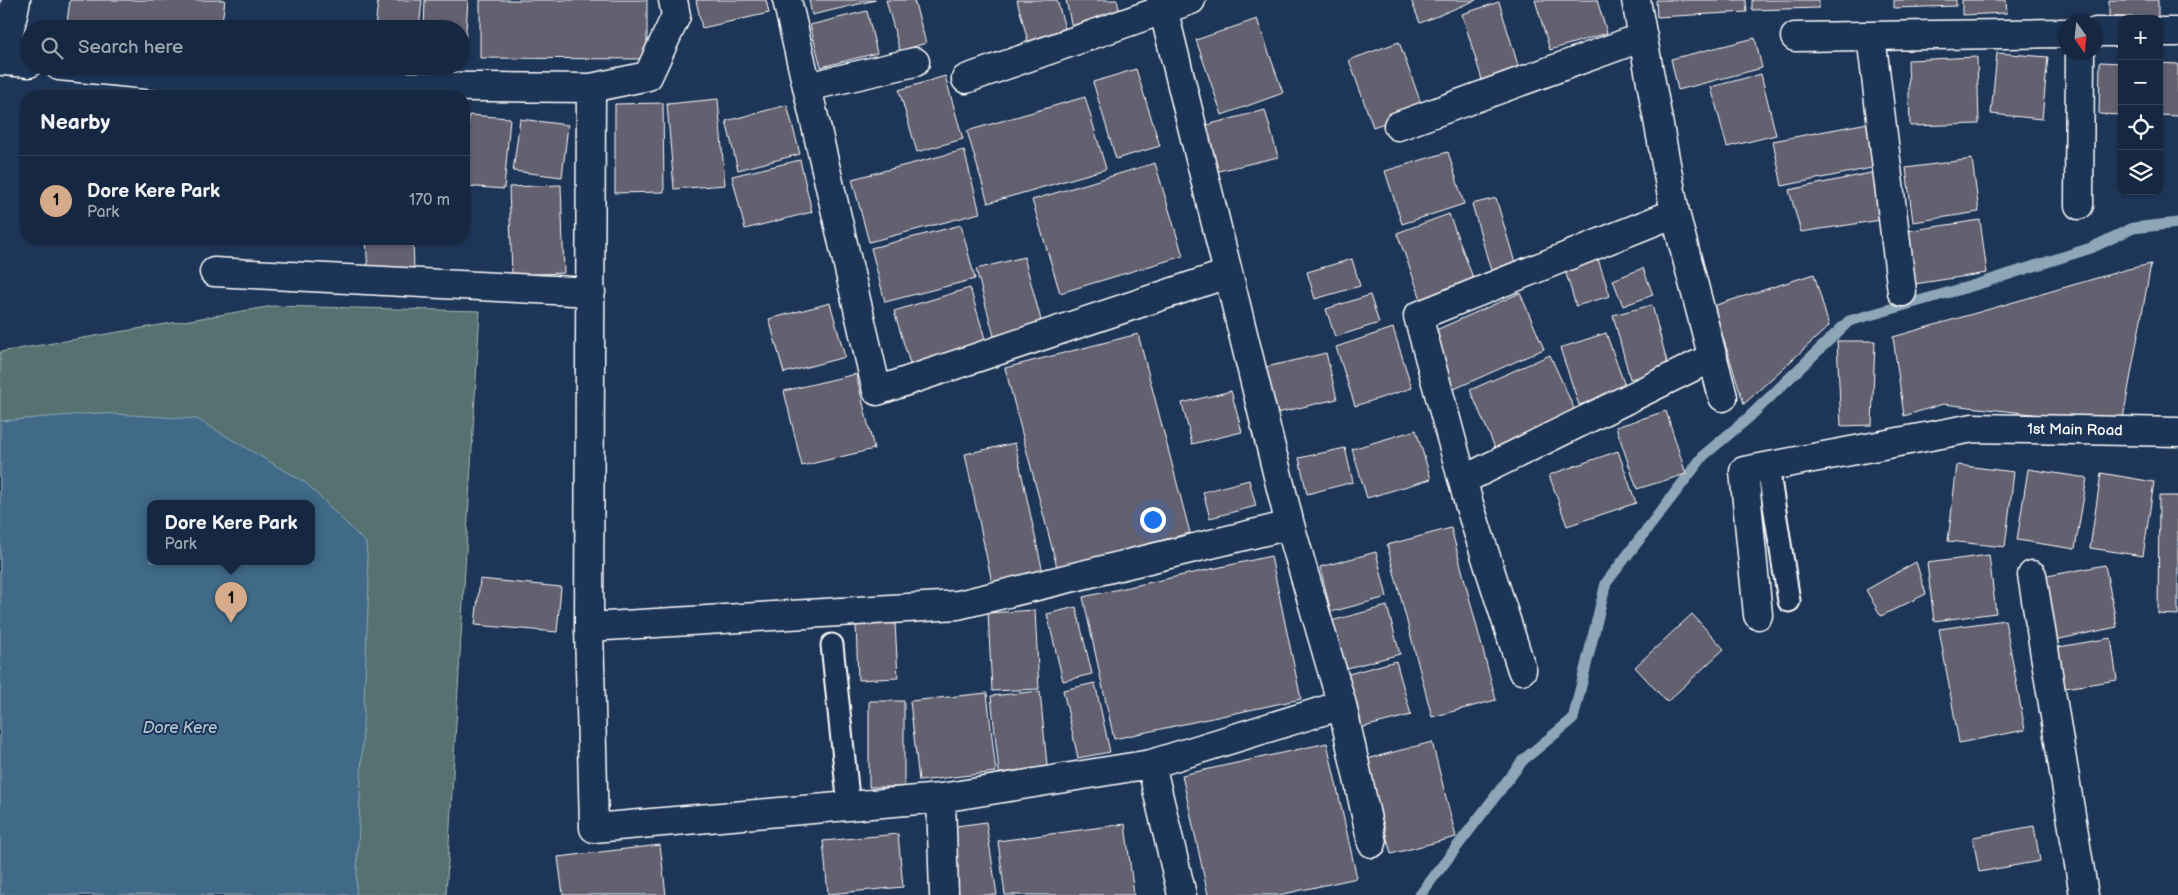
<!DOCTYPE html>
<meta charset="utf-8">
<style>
:root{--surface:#162841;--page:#23344c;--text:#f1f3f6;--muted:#9ea6b1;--line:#35445a;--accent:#d6ab8b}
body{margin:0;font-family:"Balsamiq Sans",sans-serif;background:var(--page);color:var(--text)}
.controls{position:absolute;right:15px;top:15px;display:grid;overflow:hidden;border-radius:10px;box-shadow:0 1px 4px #0004}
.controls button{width:45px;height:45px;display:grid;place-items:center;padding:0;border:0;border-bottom:1px solid var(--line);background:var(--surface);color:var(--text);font:25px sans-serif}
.compass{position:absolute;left:2058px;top:15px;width:45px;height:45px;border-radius:50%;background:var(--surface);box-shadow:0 1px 4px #0004;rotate:165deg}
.you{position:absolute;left:1152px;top:519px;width:18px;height:18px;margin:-12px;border:4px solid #fff;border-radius:50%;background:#1a73e8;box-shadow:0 0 0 8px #1a73e833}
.badge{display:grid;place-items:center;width:32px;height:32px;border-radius:50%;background:var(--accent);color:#111;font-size:16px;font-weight:700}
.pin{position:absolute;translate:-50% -41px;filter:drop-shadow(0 1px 2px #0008)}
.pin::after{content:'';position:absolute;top:26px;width:18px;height:15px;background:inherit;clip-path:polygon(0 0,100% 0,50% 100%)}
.popup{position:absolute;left:147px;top:500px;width:168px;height:65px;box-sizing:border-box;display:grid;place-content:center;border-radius:10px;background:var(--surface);filter:drop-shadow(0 1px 4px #0005);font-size:16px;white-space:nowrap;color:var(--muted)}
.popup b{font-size:19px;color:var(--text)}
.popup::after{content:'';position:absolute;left:50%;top:100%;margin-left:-10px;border:10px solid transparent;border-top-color:var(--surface)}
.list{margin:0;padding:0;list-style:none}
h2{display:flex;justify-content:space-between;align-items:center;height:65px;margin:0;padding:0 20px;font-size:21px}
h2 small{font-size:16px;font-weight:400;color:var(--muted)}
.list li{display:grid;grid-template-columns:32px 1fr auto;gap:15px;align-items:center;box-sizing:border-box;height:90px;padding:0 20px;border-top:1px solid var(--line)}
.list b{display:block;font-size:19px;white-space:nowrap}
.list p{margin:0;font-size:16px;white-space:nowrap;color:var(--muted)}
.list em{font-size:16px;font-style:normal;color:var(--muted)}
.icon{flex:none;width:28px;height:28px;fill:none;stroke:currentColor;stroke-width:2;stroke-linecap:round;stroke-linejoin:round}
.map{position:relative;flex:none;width:2178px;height:895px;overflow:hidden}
.search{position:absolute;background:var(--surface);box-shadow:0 1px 4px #0004;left:20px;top:20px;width:450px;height:55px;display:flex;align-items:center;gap:12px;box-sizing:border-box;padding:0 18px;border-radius:28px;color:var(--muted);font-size:19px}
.panel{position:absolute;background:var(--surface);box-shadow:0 1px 4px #0004;left:20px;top:90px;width:450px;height:155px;border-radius:20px}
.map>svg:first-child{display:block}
.green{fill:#54716f;stroke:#aab8b7;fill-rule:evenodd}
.water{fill:#416b88;stroke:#8da6b8;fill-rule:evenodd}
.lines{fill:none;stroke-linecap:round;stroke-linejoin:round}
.stream{stroke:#8da6b8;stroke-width:11}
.building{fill:#646170;stroke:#fff}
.lane-casing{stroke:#fff;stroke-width:25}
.street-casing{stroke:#fff;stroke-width:31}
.lane{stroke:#1d3557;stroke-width:21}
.street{stroke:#1d3557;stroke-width:28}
.labels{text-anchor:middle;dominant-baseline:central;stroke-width:4;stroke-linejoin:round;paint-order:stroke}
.street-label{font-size:15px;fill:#fff;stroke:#1d3557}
.water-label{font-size:16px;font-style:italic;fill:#b3c4cf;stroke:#1d3557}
</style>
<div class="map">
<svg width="2178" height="895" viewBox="0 0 2178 895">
<rect width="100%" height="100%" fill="#1d3557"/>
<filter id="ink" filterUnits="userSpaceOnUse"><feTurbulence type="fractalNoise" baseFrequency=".02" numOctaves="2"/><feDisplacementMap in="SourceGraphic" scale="10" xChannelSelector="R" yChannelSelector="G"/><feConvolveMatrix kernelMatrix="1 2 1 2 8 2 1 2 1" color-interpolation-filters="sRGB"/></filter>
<g filter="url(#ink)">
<!-- green -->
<path class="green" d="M 273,306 L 480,311 L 446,895 L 0,895 L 0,352 ZM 151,504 L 311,504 L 311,562 L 151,562 Z"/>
<!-- water -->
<path class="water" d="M 97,413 L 197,419 L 306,483 L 366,543 L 369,582 L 356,895 L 0,895 L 0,421 ZM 151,504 L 311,504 L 311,562 L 151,562 Z"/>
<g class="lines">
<!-- stream -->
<path class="stream" d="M 1420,895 L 1523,760 L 1573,719 L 1606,583 L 1704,455 L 1747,419 L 1849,321 L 1975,285 L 2091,248 L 2133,228 L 2178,223"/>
</g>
<!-- building -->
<path class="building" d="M 70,0 L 225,0 L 221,29 L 66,29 Z
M 378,0 L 422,0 L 419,29 L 375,29 Z
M 425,0 L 468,0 L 464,60 L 461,60 L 461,29 L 424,29 Z
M 480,0 L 647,0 L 647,59 L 480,58 Z
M 696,0 L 766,0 L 769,13 L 702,28 Z
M 809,0 L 876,0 L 812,15 Z
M 886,0 L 914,0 L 926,43 L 900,51 Z
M 1017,0 L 1057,0 L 1068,39 L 1030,49 Z
M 1066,0 L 1117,0 L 1121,18 L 1072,28 Z
M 1411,0 L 1476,0 L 1420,23 Z
M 1535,0 L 1597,0 L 1607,33 L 1550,50 Z
M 1656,0 L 1746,0 L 1747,12 L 1657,17 Z
M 1752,0 L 1819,0 L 1819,8 L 1752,10 Z
M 1894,0 L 1956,0 L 1956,6 L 1894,8 Z
M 1962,0 L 2006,0 L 2007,13 L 1962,15 Z
M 2109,0 L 2158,0 L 2158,17 L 2109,17 Z
M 1499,2 L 1520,72 L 1483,83 L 1462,14 Z
M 867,11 L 877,53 L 821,67 L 810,25 Z
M 1257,19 L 1283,93 L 1222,115 L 1196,40 Z
M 1755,38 L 1762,68 L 1678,90 L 1671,59 Z
M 1399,42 L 1423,109 L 1373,127 L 1349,60 Z
M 1997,53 L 2048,57 L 2042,119 L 1991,114 Z
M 1977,57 L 1979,124 L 1910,126 L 1908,60 Z
M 2100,62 L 2122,63 L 2122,115 L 2099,114 Z
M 2159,63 L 2178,64 L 2178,116 L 2159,115 Z
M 1136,69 L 1160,146 L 1116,159 L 1093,82 Z
M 1761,74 L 1776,135 L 1727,147 L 1711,87 Z
M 945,76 L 963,139 L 917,152 L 899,90 Z
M 1085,97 L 1106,169 L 988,203 L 967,131 Z
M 718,99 L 725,185 L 674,189 L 667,104 Z
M 663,103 L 664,192 L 615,193 L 615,104 Z
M 787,105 L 800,154 L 738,170 L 726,121 Z
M 1265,110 L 1278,157 L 1206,174 L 1195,128 Z
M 469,115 L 510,118 L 504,189 L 464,186 Z
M 520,119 L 568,125 L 562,177 L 513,171 Z
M 1873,122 L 1881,166 L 1782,186 L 1773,141 Z
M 964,150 L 980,213 L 869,242 L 852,179 Z
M 1448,152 L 1464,204 L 1402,224 L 1385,171 Z
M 1972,159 L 1979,212 L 1913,222 L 1906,168 Z
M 800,160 L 812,212 L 745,229 L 732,176 Z
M 1155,163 L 1183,256 L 1060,293 L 1032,200 Z
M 1880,171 L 1888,219 L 1801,232 L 1789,190 Z
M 561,185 L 564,273 L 512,275 L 509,187 Z
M 1496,198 L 1515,263 L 1491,271 L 1472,204 Z
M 1449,214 L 1475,283 L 1422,302 L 1397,233 Z
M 1980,220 L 1987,273 L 1908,285 L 1900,232 Z
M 961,225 L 975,279 L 885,302 L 871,248 Z
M 366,239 L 413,239 L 414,271 L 368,273 Z
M 1024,257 L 1042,324 L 994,336 L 976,269 Z
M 1352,259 L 1360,286 L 1315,299 L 1307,272 Z
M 1598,259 L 1610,296 L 1576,306 L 1565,270 Z
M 2151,264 L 2122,424 L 1943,404 L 1904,416 L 1893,337 L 2128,269 Z
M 1643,268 L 1653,295 L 1623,306 L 1613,280 Z
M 1814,274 L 1829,326 L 1744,404 L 1713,306 Z
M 970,288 L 986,342 L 910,364 L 894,311 Z
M 1520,293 L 1544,349 L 1452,390 L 1427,334 Z
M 1370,295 L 1379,323 L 1335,337 L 1326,309 Z
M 830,303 L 845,357 L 784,373 L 769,319 Z
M 1652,305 L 1669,369 L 1630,379 L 1613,315 Z
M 1393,328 L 1412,388 L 1355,406 L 1336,347 Z
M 1606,333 L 1626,389 L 1579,405 L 1560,348 Z
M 1138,334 L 1190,533 L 1057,567 L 1005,368 Z
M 1837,341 L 1875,341 L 1872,425 L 1841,426 Z
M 1326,353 L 1337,399 L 1277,413 L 1266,367 Z
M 1550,355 L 1577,415 L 1496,450 L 1470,390 Z
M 856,374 L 874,449 L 802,466 L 784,391 Z
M 1231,391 L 1242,432 L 1192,444 L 1182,403 Z
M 1666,411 L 1686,474 L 1637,489 L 1616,427 Z
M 1416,430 L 1431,479 L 1367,498 L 1352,449 Z
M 1015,443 L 1043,573 L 992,583 L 965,454 Z
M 1345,448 L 1353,482 L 1307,494 L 1299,458 Z
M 1618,451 L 1636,503 L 1567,526 L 1549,475 Z
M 1957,465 L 2014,472 L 2005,547 L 1948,541 Z
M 2028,469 L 2087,478 L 2075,549 L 2017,540 Z
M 2101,473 L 2154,482 L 2143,556 L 2090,548 Z
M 1249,480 L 1256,506 L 1210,518 L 1203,492 Z
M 2159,496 L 2178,496 L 2178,615 L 2158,614 Z
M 1451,528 L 1496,700 L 1432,717 L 1387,545 Z
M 1376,552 L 1387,597 L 1331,612 L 1320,567 Z
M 1989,555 L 1996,613 L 1934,621 L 1927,563 Z
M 1271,556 L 1301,699 L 1114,739 L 1083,597 Z
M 1916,562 L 1926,594 L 1881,616 L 1866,590 Z
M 2105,565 L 2117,627 L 2050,641 L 2037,578 Z
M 480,579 L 561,587 L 557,632 L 475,625 Z
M 1387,606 L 1400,654 L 1344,669 L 1331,621 Z
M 1076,607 L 1092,674 L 1063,681 L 1047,614 Z
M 1035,610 L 1039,689 L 992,691 L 988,613 Z
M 1692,614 L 1724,649 L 1667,702 L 1635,667 Z
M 2005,620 L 2025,730 L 1959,743 L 1939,629 Z
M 895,622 L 898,678 L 858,680 L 856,623 Z
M 2111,638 L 2117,680 L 2059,689 L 2053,648 Z
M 1396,661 L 1411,715 L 1360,728 L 1345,675 Z
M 1095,683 L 1110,752 L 1078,758 L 1063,690 Z
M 1040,691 L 1048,776 L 1000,781 L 991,696 Z
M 987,693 L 996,772 L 919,781 L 910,701 Z
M 869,701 L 904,701 L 904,787 L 869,787 Z
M 1432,742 L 1456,837 L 1391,854 L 1367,759 Z
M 1327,743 L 1357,878 L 1279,895 L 1208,895 L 1182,775 Z
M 986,822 L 997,895 L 959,895 L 949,827 Z
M 1125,824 L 1134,895 L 1005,895 L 998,841 Z
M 2034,826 L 2040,861 L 1979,872 L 1973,837 Z
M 898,834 L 903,887 L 828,894 L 823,841 Z
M 660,845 L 666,895 L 563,895 L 558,857 Z"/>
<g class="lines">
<!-- lane casing -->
<g class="lane-casing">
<path id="lane" d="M 1768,467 L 1789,601
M 832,645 L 849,807"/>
</g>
<!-- street casing -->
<g class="street-casing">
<path id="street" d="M 16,0 L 3,61 L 29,63
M 787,0 L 877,391 L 1227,274
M 1161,0 L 1290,525
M 1636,0 L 1675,213 L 1723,397
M 2096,32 L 2122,32
M 2159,32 L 2178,32
M 1871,36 L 1902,292
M 1795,37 L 2066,33
M 59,66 L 254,85 L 591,88 L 648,76 L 676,16 L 673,0
M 966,79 L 1191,0
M 807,87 L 915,62
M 1398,126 L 1643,37
M 2079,205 L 2080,52
M 214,272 L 591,292
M 1463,480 L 1713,357
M 2032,575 L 2084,895
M 1758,615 L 1744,471 L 1973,428 L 2178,432
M 589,627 L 591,88
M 1522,670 L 1469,504 L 1418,316 L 1675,213
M 1151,764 L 1182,895
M 941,798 L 1151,764 L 1342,705
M 944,895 L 941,798 L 594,828 L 589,627 L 958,605 L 1290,525 L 1342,705 L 1372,843"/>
</g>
<!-- lane -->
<use href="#lane" class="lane"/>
<!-- street -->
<use href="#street" class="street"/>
</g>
</g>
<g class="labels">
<!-- street labels -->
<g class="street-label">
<text transform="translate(2075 430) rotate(1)">1st Main Road</text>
</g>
<!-- water labels -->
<g class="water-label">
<text x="180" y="728">Dore Kere</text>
</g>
</g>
</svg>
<div class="controls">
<button>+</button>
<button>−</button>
<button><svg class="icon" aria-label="locate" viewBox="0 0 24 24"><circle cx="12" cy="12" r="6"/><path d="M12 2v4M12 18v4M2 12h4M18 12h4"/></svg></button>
<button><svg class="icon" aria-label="layers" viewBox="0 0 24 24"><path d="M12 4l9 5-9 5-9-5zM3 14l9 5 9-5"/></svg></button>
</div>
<svg class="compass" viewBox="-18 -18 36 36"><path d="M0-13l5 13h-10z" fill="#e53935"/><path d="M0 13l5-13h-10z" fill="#9ea6b1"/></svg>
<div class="you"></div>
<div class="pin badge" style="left:231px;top:623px">1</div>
<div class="popup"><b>Dore Kere Park</b>Park</div>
<div class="search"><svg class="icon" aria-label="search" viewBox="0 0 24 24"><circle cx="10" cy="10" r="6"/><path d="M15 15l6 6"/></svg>Search here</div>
<section class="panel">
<h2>Nearby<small></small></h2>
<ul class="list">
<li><span class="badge">1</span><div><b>Dore Kere Park</b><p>Park</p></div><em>170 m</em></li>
</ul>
</section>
</div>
